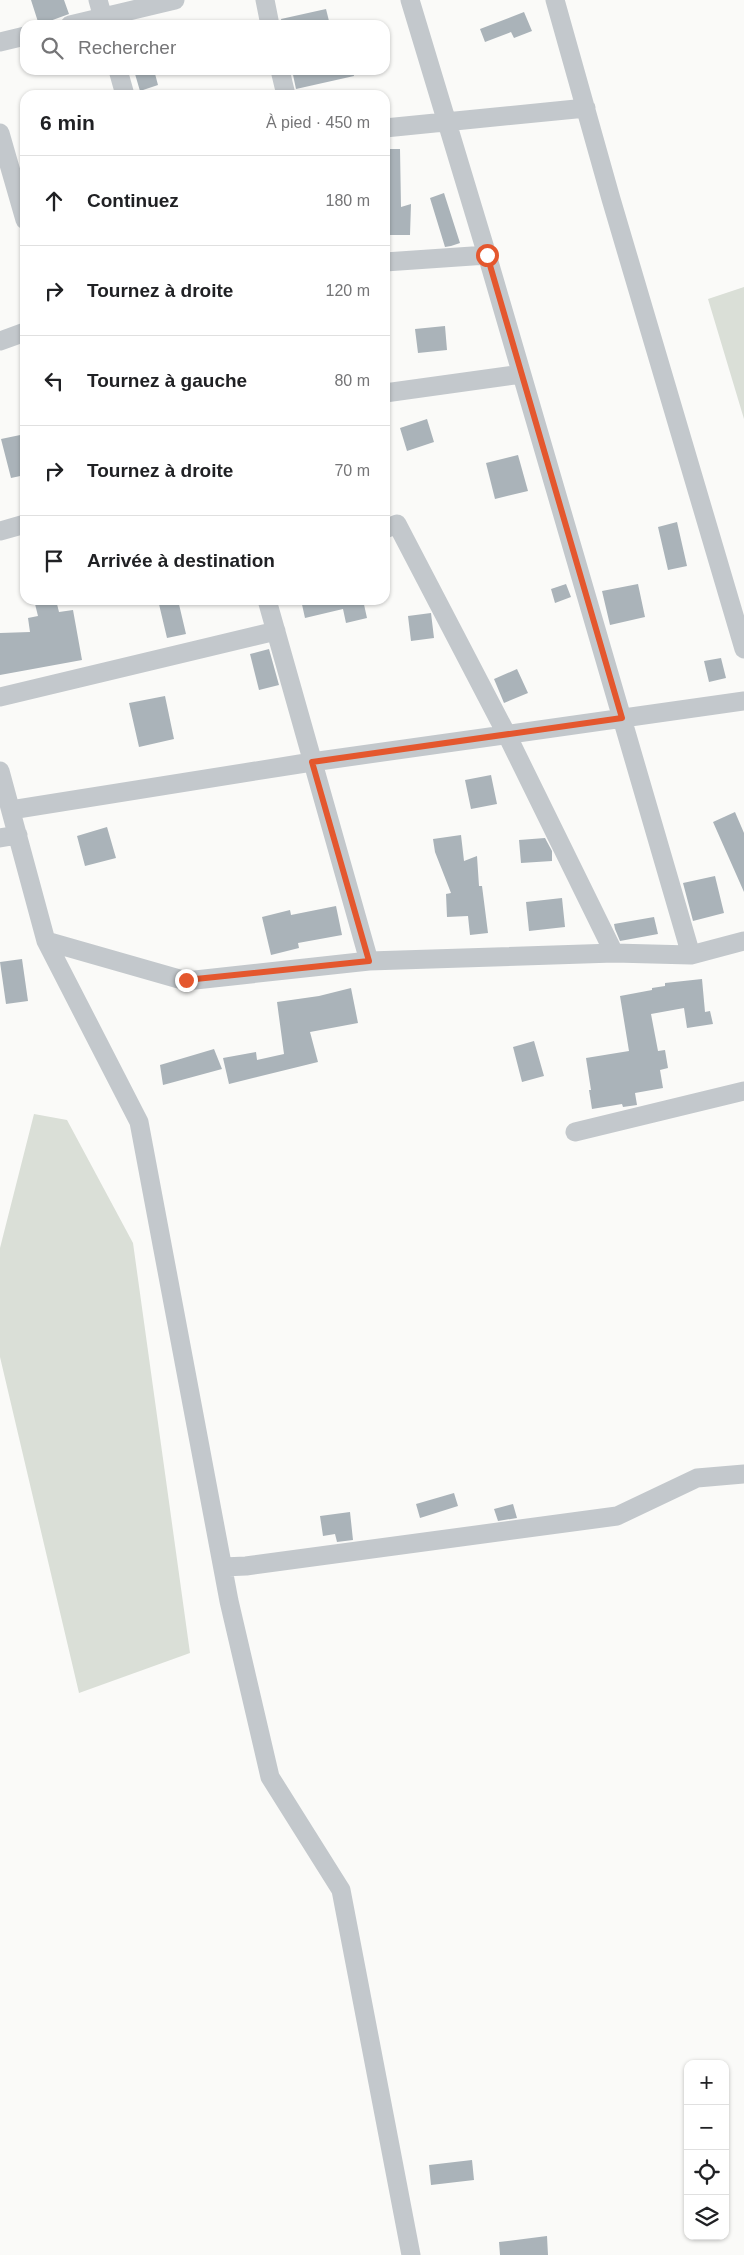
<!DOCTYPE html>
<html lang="fr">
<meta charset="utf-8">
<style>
:root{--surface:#fff;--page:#f2f2f2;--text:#202124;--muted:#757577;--line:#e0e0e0}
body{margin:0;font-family:Helvetica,sans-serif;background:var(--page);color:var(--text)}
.controls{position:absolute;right:15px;bottom:15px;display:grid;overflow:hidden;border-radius:10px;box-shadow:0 1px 4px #0004}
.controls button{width:45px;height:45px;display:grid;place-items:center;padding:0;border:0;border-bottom:1px solid var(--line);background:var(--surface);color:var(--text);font:25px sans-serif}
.stop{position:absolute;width:15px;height:15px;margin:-11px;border:4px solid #e4572e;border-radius:50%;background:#fff}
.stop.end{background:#e4572e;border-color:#fff;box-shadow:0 1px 5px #0008}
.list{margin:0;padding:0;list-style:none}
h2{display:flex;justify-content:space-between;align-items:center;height:65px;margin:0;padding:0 20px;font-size:21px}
h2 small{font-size:16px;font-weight:400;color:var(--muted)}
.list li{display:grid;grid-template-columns:32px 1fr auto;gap:15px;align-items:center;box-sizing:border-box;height:90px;padding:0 20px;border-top:1px solid var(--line)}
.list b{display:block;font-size:19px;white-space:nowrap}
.list em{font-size:16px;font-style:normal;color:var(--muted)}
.icon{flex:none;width:28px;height:28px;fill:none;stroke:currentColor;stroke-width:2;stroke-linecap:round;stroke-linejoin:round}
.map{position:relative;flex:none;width:744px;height:2255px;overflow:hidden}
.search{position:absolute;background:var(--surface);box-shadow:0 1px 4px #0004;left:20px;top:20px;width:370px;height:55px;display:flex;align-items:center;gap:12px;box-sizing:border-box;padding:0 18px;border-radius:15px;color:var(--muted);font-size:19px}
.panel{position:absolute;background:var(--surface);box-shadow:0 1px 4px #0004;left:20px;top:90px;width:370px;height:515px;border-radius:15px}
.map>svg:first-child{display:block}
.green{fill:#dadfd7}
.building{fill:#aab3b9}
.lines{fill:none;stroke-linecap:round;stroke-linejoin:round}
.minor{stroke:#c3c8cc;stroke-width:19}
.route{stroke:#e4572e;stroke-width:6}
</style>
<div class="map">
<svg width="744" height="2255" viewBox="0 0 744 2255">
<rect width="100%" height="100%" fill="#fafaf8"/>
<!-- green -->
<path class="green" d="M 744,287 L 744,419 L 708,299 Z
M 34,1114 L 67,1120 L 133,1243 L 190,1653 L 79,1693 L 0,1357 L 0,1248 Z"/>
<!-- building -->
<path class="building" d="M 31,0 L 64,0 L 69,14 L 39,25 Z
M 326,9 L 330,25 L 282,25 L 281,19 Z
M 524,12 L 532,31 L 514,38 L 511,32 L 485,42 L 480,29 Z
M 148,70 L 154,70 L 158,85 L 140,91 L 135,74 Z
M 292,70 L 353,70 L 354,76 L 296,89 Z
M 385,149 L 400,149 L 401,207 L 411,204 L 410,235 L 387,235 L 388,188 L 386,188 Z
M 444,193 L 460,243 L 451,246 L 445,247 L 430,198 Z
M 445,326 L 447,350 L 418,353 L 415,329 Z
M 427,419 L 434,442 L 407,451 L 400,428 Z
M 25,434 L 25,475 L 11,478 L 1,439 Z
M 518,455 L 528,491 L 495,499 L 486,463 Z
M 677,522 L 687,566 L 668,570 L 658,527 Z
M 566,584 L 571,597 L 555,603 L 551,589 Z
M 638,584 L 645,617 L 610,625 L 602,591 Z
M 34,600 L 56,600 L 59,612 L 73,610 L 82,660 L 0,675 L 0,633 L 30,632 L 28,618 L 38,616 Z
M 158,600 L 178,600 L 186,634 L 167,638 Z
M 301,600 L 363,600 L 367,618 L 346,623 L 343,609 L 305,618 Z
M 431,613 L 434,638 L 411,641 L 408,616 Z
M 269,649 L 279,685 L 259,690 L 250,654 Z
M 721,658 L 726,678 L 709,682 L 704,661 Z
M 517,669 L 528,693 L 504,703 L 494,679 Z
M 165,696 L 174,739 L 139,747 L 129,703 Z
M 491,775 L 497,804 L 471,809 L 465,780 Z
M 735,812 L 744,833 L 744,892 L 713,822 Z
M 107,827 L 116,858 L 85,866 L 77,836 Z
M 461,835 L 464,861 L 477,856 L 479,886 L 482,886 L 488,933 L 470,935 L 468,916 L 447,917 L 446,894 L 451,893 L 435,852 L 433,839 Z
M 545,838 L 552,851 L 552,861 L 521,863 L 519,840 Z
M 715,876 L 724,913 L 693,921 L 683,883 Z
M 562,898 L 565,927 L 529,931 L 526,902 Z
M 336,906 L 342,935 L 298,943 L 299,948 L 271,955 L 262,917 L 290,910 L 291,915 Z
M 654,917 L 658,934 L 620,941 L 615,929 L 614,924 Z
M 22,959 L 28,1001 L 6,1004 L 0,962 Z
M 702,979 L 705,1012 L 710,1011 L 713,1024 L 687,1028 L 684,1008 L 651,1014 L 658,1051 L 665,1050 L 668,1068 L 660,1070 L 663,1088 L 635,1093 L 637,1105 L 623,1107 L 622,1104 L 592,1109 L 589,1090 L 591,1090 L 586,1058 L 629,1051 L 620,996 L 652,990 L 652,988 L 665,986 L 665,983 Z
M 351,988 L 358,1023 L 310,1032 L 318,1062 L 229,1084 L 223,1058 L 256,1052 L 257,1060 L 284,1054 L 277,1002 L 319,996 Z
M 534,1041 L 544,1076 L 522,1082 L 513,1047 Z
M 214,1049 L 222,1069 L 163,1085 L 160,1065 Z
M 454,1493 L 458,1506 L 420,1518 L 416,1504 Z
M 513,1504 L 517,1518 L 498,1521 L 494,1509 Z
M 350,1512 L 353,1540 L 337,1542 L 335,1534 L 323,1536 L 320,1516 Z
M 472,2160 L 474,2180 L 431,2185 L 429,2165 Z
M 547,2236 L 548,2255 L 500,2255 L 499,2242 Z"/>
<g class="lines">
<!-- minor -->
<path class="minor" d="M 98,0 L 105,25
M 265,0 L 270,25
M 410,0 L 487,255 L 691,955
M 555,0 L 611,199 L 744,649
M 70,25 L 175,0
M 0,42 L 25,36
M 118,70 L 125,95
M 280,70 L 286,95
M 385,128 L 586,108
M 0,133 L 25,220
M 385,262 L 487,255
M 0,341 L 25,332
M 385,393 L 521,374
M 385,529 L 397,524 L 507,735 L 614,953
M 0,531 L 25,524
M 267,600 L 369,961
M 0,697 L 276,631
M 0,771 L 46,941 L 139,1122 L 229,1601 L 270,1777 L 341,1890 L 411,2255
M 11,810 L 312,762 L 744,701
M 0,838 L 18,835
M 46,941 L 186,981 L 369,961 L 614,953 L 691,955 L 744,941
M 575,1132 L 744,1091
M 223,1567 L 246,1566 L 617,1516 L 697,1478 L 744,1474"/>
</g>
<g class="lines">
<!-- route -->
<path class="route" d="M 186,980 L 369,961 L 312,762 L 622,718 L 487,255"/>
</g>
</svg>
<div class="controls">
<button>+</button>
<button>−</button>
<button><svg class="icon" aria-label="locate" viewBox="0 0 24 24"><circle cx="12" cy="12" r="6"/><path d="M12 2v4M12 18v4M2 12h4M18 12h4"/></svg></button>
<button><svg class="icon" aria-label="layers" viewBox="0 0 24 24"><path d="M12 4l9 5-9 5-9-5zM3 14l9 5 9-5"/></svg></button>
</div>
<div class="stop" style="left:487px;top:255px"></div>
<div class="stop end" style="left:186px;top:980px"></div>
<div class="search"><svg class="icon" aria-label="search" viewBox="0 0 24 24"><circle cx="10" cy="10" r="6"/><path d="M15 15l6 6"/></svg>Rechercher</div>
<section class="panel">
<h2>6 min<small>À pied · 450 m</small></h2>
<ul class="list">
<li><svg class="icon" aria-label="ahead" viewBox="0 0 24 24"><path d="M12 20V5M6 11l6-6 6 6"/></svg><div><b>Continuez</b></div><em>180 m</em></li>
<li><svg class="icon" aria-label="right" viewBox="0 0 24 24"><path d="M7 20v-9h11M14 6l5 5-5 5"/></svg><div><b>Tournez à droite</b></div><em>120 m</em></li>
<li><svg class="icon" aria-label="left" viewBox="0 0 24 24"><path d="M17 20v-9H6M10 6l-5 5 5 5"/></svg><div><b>Tournez à gauche</b></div><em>80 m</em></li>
<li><svg class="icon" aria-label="right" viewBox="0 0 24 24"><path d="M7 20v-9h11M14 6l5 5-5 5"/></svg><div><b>Tournez à droite</b></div><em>70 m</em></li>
<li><svg class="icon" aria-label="arrive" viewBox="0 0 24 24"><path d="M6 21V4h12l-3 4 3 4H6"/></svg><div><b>Arrivée à destination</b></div></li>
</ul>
</section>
</div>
